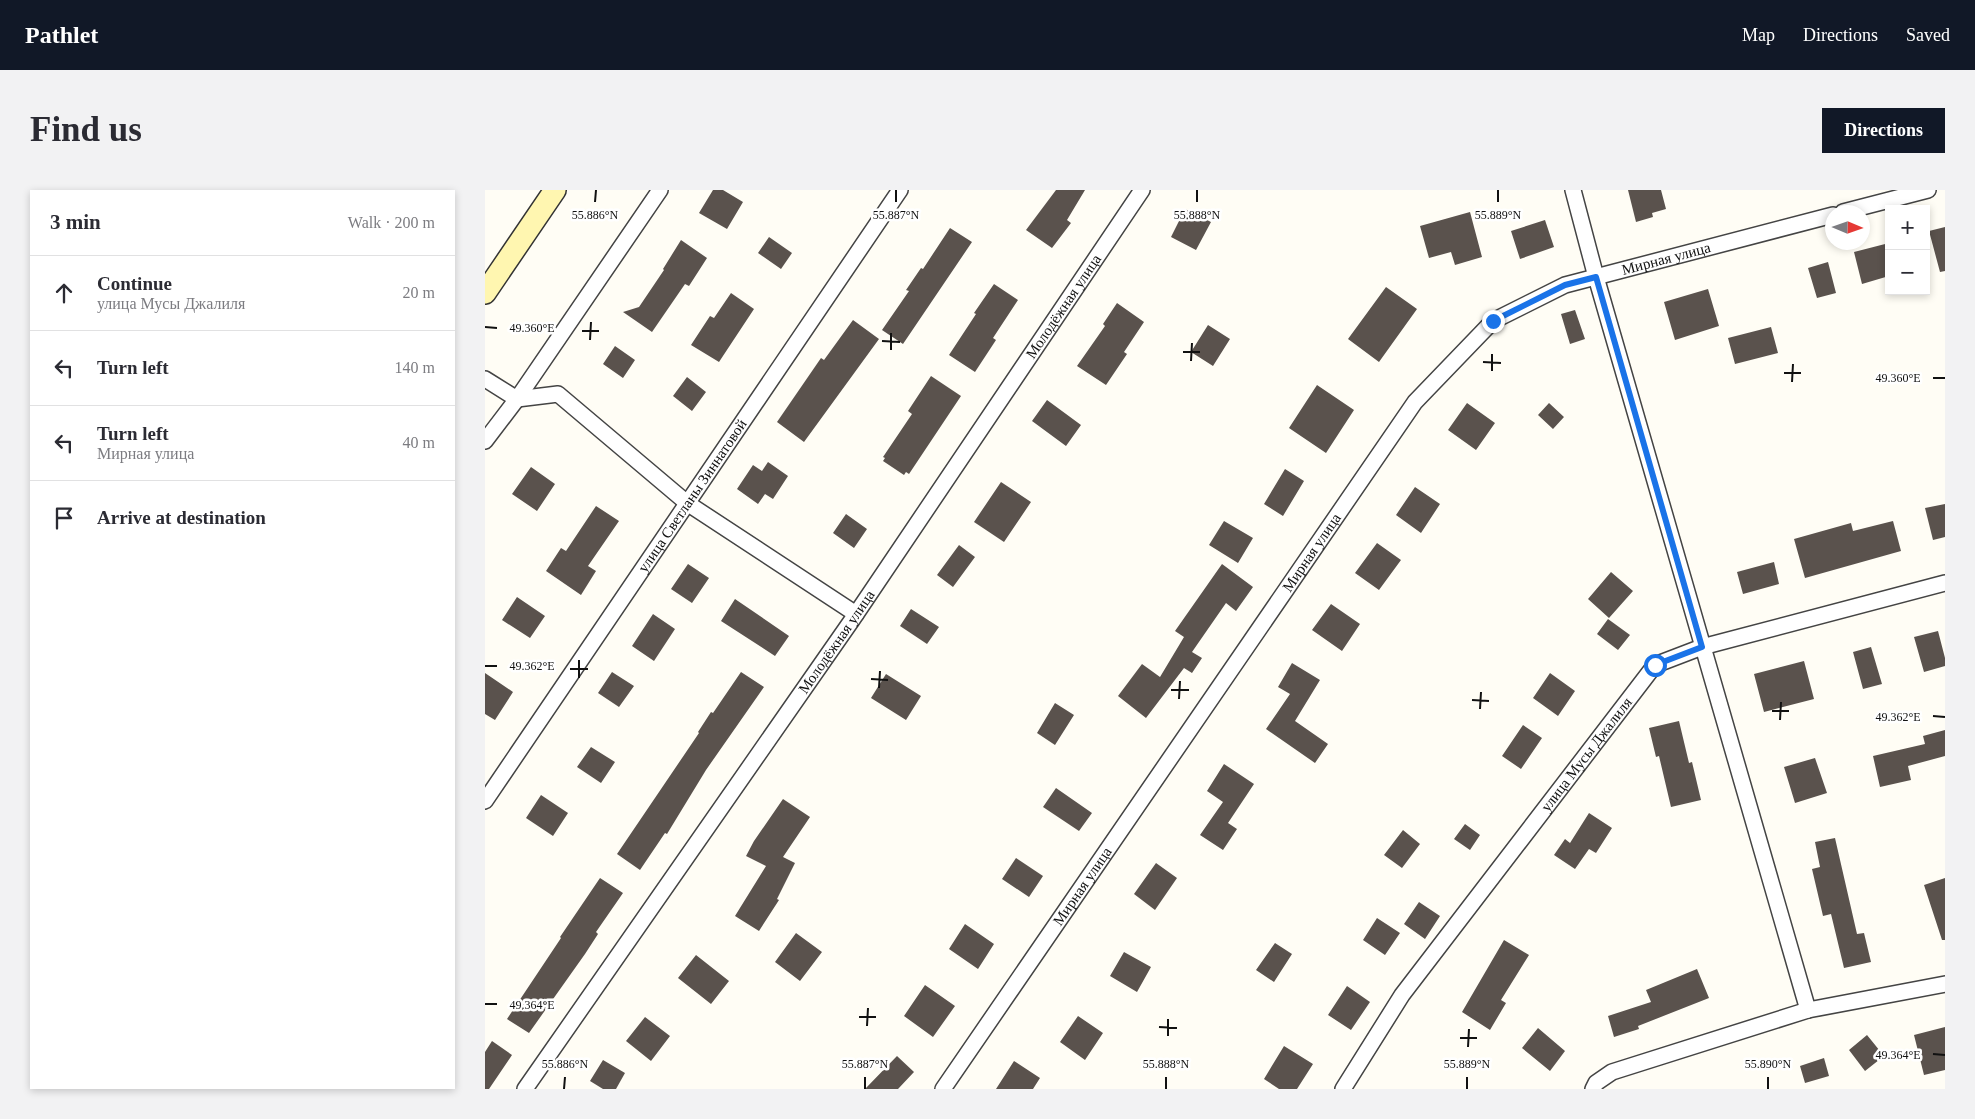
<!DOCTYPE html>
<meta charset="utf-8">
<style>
:root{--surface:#fff;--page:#f2f2f3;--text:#2b2b33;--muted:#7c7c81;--line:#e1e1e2;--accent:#111827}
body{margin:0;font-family:Georgia,serif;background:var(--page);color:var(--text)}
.controls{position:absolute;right:15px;top:15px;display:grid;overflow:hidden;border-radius:0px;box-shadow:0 2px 8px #0003}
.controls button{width:45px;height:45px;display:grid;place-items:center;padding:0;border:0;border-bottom:1px solid var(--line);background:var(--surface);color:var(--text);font:25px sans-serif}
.compass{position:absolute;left:1340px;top:15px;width:45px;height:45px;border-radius:50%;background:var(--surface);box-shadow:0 2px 8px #0003;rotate:92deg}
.stop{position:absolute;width:15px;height:15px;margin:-11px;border:4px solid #1a73e8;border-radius:50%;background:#fff}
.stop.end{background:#1a73e8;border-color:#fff;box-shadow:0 1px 5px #0008}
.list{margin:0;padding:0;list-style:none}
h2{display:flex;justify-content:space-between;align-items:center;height:65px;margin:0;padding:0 20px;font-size:21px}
h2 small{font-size:16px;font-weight:400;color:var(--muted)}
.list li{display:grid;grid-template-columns:32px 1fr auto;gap:15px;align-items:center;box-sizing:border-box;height:75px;padding:0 20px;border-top:1px solid var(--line)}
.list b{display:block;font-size:19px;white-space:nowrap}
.list p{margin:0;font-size:16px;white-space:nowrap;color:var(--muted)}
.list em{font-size:16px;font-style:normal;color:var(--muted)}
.icon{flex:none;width:28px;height:28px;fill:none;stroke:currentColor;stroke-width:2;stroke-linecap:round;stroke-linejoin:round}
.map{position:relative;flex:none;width:1460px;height:899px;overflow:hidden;border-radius:0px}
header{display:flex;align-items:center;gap:30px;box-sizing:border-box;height:70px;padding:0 25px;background:var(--accent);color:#fff}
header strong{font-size:24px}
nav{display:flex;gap:28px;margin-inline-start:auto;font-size:18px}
.intro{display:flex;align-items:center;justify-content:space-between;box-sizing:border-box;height:120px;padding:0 30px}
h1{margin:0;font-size:35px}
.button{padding:12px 22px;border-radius:0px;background:var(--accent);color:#fff;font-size:18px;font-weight:700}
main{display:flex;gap:30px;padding:0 30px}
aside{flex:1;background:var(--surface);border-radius:0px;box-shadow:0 2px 8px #0003}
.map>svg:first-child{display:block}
.building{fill:#5a524d}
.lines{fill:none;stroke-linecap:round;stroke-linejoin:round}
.street-casing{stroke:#444;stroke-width:18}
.secondary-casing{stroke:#333;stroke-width:24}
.street{stroke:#fff;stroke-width:15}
.secondary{stroke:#fff6b0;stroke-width:21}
.route{stroke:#1a73e8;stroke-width:6}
.ticks{fill:none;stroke:#111;stroke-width:2}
.labels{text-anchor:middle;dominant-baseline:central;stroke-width:5;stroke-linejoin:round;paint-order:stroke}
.street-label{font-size:15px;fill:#111;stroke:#fff}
.ticks-label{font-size:12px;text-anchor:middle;fill:#111;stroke:#fff;stroke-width:5;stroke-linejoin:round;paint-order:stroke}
</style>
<header>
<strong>Pathlet</strong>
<nav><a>Map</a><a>Directions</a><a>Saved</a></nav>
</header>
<div class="intro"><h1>Find us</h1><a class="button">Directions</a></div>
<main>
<aside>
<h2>3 min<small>Walk · 200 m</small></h2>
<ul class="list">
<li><svg class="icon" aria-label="ahead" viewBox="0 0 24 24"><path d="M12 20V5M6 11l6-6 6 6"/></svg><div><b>Continue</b><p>улица Мусы Джалиля</p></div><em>20 m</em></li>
<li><svg class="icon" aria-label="left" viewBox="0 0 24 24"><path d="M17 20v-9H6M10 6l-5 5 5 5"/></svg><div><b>Turn left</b></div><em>140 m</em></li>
<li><svg class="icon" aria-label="left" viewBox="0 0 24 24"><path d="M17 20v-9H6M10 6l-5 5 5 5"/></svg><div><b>Turn left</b><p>Мирная улица</p></div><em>40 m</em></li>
<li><svg class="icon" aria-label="arrive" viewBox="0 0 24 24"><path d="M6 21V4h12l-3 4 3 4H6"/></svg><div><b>Arrive at destination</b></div></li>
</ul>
</aside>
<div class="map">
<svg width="1460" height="899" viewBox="0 0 1460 899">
<rect width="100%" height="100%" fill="#fffdf5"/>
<!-- building -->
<path class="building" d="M 228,0 L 238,0 L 258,12 L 242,39 L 214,23 Z
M 571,0 L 600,0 L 582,30 L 586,33 L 567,58 L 541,40 Z
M 1143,0 L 1176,0 L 1181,19 L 1167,23 L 1168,27 L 1151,32 Z
M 700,19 L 726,32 L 711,60 L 686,47 Z
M 985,22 L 997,67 L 970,75 L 966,62 L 944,68 L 935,36 Z
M 1060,30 L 1069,57 L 1035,69 L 1026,41 Z
M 1460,37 L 1460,81 L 1455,82 L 1444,41 Z
M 465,38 L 487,52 L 418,154 L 397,140 L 424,101 L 421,100 L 436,78 L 438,79 Z
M 284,47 L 307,63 L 296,79 L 273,63 Z
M 196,50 L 222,68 L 204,96 L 200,94 L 167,142 L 138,122 L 154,117 L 179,80 L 178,79 Z
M 1404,53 L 1404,86 L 1377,94 L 1369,62 Z
M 1343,72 L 1351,103 L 1332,108 L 1323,78 Z
M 509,94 L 533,110 L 508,148 L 511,150 L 490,182 L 464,165 L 491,124 L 489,123 Z
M 901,97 L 932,119 L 894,172 L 863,149 Z
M 1223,99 L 1234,136 L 1190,150 L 1179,112 Z
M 246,103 L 269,119 L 234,172 L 206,155 L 225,126 L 229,128 Z
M 632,113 L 659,132 L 639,162 L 642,164 L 621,195 L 592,176 L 620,136 L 618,134 Z
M 1090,120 L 1100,149 L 1085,154 L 1076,124 Z
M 368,130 L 394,149 L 319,252 L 292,232 L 336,168 L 339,170 Z
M 723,135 L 745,149 L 728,176 L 706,162 Z
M 1286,137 L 1293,163 L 1250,174 L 1243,148 Z
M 130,156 L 150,170 L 138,188 L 118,174 Z
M 446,186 L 476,206 L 424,284 L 421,282 L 419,285 L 398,271 L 400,268 L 398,267 L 427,224 L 423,221 Z
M 202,187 L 221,202 L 207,221 L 188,206 Z
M 832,195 L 869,220 L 841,263 L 804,238 Z
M 562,210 L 596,235 L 581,256 L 547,231 Z
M 982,213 L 1010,233 L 991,260 L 963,240 Z
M 1064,213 L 1079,227 L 1068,239 L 1053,225 Z
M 283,272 L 303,286 L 288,309 L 280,304 L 273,314 L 252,299 L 268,275 L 277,281 Z
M 46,277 L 70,294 L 52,321 L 27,304 Z
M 800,279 L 819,291 L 798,326 L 779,314 Z
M 516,292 L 546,312 L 519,352 L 489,332 Z
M 930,297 L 955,314 L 936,343 L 911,325 Z
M 1460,314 L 1460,347 L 1448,350 L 1440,318 Z
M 111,316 L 134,331 L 103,376 L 111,381 L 96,405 L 61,381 L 76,358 L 81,361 Z
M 361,324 L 382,339 L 369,358 L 348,343 Z
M 739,331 L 768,348 L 753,373 L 724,355 Z
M 1408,331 L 1416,361 L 1320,388 L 1309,349 L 1366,333 L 1368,341 Z
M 892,353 L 916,370 L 894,400 L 870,383 Z
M 474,355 L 490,367 L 468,397 L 452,385 Z
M 1289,372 L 1294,394 L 1258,404 L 1252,382 Z
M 203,374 L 224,388 L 207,413 L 186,399 Z
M 737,374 L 768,397 L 751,421 L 741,413 L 707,462 L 717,468 L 707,483 L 699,478 L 661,528 L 633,506 L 657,474 L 675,487 L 699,447 L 690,441 Z
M 1126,382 L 1148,401 L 1124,428 L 1103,409 Z
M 32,407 L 60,426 L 45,448 L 17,430 Z
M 250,409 L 304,446 L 290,466 L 236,431 Z
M 846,414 L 875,434 L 857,461 L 827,440 Z
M 426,419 L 454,437 L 442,454 L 415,436 Z
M 168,424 L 190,439 L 169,471 L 147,456 Z
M 1123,429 L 1145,445 L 1133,460 L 1112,444 Z
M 1453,441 L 1460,468 L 1460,476 L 1439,482 L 1429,447 Z
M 1386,457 L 1397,494 L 1378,499 L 1368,462 Z
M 1319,471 L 1329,509 L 1279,522 L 1269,484 Z
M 807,473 L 835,490 L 810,531 L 843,554 L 830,573 L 781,539 L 805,504 L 793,497 Z
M 127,482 L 149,496 L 134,517 L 113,503 Z
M 256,482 L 279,497 L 221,580 L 182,644 L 180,643 L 155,680 L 132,664 L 214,543 L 213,542 L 226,522 L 228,523 Z
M 0,483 L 28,502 L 10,530 L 0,524 Z
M 1065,483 L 1090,501 L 1073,526 L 1048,508 Z
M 401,484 L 436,506 L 421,530 L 386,508 Z
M 570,513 L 589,525 L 570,555 L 552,543 Z
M 1194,531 L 1204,573 L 1207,572 L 1216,610 L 1186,617 L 1174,566 L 1171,567 L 1164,538 Z
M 1038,535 L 1057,548 L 1036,579 L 1017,566 Z
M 1460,540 L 1460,566 L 1423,576 L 1426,590 L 1395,597 L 1388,566 L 1440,554 L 1438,546 Z
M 106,557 L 130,572 L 116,593 L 92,577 Z
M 1330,568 L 1342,603 L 1310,613 L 1299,577 Z
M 739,574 L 769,594 L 743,633 L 752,639 L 738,660 L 715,645 L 738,612 L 722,601 Z
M 571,598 L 607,623 L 594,641 L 558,617 Z
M 56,605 L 83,623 L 68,646 L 41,628 Z
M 298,609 L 325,627 L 298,667 L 310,673 L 292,709 L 294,710 L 274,741 L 250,726 L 281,676 L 261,666 L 269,651 Z
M 1104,623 L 1127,638 L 1111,663 L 1104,659 L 1090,679 L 1069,665 L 1080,649 L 1085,653 Z
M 980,634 L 995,645 L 985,660 L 969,649 Z
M 918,640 L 935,654 L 917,678 L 899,665 Z
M 1350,648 L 1372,744 L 1379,743 L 1386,772 L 1359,778 L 1346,724 L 1338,726 L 1327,679 L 1335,677 L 1330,652 Z
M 531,668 L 558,686 L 544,707 L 517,689 Z
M 671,673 L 692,688 L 670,720 L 649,704 Z
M 115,688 L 138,703 L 111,742 L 113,744 L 100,764 L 44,843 L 22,829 L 76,748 L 75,747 Z
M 1460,688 L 1460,750 L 1457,750 L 1439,695 Z
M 934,712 L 955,726 L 940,749 L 919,734 Z
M 892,728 L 915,743 L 900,765 L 878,750 Z
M 480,734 L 509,754 L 493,779 L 464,759 Z
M 311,743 L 337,762 L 315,791 L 290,772 Z
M 1019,750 L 1044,765 L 1016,810 L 1021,813 L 1005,840 L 977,822 Z
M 790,753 L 807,764 L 789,792 L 771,780 Z
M 639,762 L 666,777 L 652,802 L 625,786 Z
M 211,765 L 244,791 L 226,814 L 193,788 Z
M 1212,779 L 1224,808 L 1153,836 L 1154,839 L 1129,847 L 1123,826 L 1166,812 L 1161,800 Z
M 440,795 L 470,816 L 448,847 L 419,826 Z
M 862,796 L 885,812 L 866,840 L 843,825 Z
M 593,826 L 618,843 L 600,870 L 575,852 Z
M 160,827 L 185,846 L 166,871 L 141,851 Z
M 1460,837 L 1460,880 L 1439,885 L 1429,845 Z
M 1053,838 L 1080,861 L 1065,881 L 1037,858 Z
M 1382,845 L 1399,866 L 1380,881 L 1364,860 Z
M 7,851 L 27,865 L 4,899 L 0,899 L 0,862 Z
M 799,856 L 828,874 L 812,899 L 794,899 L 779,889 Z
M 412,866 L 429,882 L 413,899 L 380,899 Z
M 1339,868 L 1344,886 L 1320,893 L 1315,876 Z
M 118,870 L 140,883 L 131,899 L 118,899 L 105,891 Z
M 529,871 L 555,888 L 548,899 L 511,899 Z"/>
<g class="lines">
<!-- street casing -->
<g class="street-casing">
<g id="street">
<path d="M 1088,0 L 1111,87 L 1323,820"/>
<path d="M 1358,22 L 1443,0"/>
<path d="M 0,189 L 32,209 L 73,204 L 202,313 L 371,424"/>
<path d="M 0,251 L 32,209 L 175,0"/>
<path id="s1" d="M 0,611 L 415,0"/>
<path id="s2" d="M 40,899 L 367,430 L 657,0"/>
<path id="s3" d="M 458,899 L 930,212 L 1008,131 L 1080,95 L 1348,25"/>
<path id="s4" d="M 858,899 L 917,805 L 1170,475 L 1217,457 L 1460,393"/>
<path d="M 1108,899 L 1111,893 L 1127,882 L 1323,820 L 1460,794"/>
</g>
</g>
<!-- secondary casing -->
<g class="secondary-casing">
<path id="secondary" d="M 0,103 L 70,0"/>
</g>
<!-- street -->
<use href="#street" class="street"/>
<!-- secondary -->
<use href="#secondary" class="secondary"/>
</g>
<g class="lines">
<!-- route -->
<path class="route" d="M 1008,131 L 1080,95 L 1111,87 L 1217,457 L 1170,475"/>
</g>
<!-- ticks -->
<path class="ticks" d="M 110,12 L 111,0M 411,12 L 411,0M 712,12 L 712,0M 1013,12 L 1013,0M 0,137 L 12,138M 97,141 L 114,141M 105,150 L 106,132M 397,151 L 415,152M 406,160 L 406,143M 698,162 L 715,162M 706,171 L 707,153M 998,172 L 1016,173M 1007,181 L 1007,164M 1299,183 L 1316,183M 1448,188 L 1460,188M 1307,192 L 1308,174M 0,476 L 12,476M 85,479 L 103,479M 94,488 L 94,470M 386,489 L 403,490M 394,498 L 395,481M 686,500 L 704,500M 694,509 L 695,491M 987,510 L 1004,511M 995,519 L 996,502M 1287,521 L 1304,521M 1448,526 L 1460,527M 1295,530 L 1296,512M 0,814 L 12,814M 374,827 L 391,827M 382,836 L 383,818M 674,837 L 692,838M 683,846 L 683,829M 975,848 L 992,848M 983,857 L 984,839M 1448,864 L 1460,865M 79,899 L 80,887M 380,899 L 380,887M 681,899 L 681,887M 982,899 L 982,887M 1283,899 L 1283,887"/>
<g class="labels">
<!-- street labels -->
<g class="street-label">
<text stroke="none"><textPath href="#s3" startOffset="1131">Мирная улица</textPath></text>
<text stroke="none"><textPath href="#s2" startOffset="950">Молодёжная улица</textPath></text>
<text stroke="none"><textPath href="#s1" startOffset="369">улица Светланы Зиннатовой</textPath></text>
<text stroke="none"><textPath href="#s3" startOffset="651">Мирная улица</textPath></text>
<text stroke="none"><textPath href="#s2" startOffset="545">Молодёжная улица</textPath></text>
<text stroke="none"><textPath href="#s4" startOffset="414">улица Мусы Джалиля</textPath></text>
<text stroke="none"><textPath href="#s3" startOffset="246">Мирная улица</textPath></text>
</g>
</g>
<g class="ticks-label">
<text x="110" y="29">55.886°N</text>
<text x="411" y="29">55.887°N</text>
<text x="712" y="29">55.888°N</text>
<text x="1013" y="29">55.889°N</text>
<text x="47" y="142">49.360°E</text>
<text x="1413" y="192">49.360°E</text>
<text x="47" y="480">49.362°E</text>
<text x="1413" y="531">49.362°E</text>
<text x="47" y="819">49.364°E</text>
<text x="1413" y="869">49.364°E</text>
<text x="80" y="878">55.886°N</text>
<text x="380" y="878">55.887°N</text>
<text x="681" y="878">55.888°N</text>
<text x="982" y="878">55.889°N</text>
<text x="1283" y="878">55.890°N</text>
</g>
</svg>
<div class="controls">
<button>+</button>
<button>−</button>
</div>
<svg class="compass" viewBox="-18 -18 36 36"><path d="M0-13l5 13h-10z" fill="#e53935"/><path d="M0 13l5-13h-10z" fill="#7c7c81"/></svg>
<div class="stop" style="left:1170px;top:475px"></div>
<div class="stop end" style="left:1008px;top:131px"></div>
</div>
</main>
